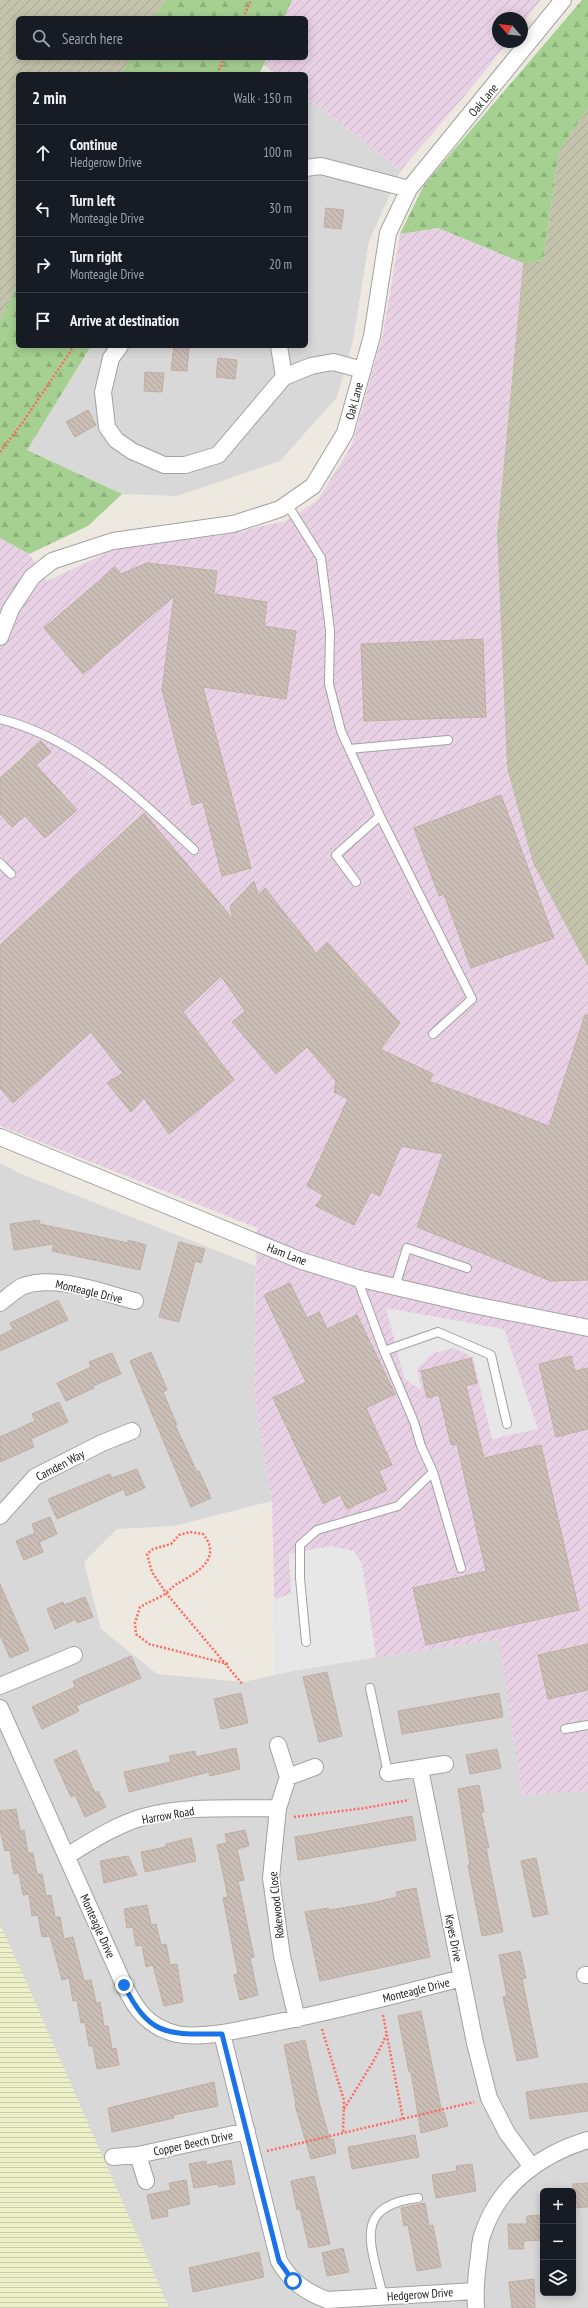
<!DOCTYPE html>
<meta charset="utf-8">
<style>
:root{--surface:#171b24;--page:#20242c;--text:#f1f3f6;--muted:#9ea1a6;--line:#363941}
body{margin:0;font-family:"PT Sans Narrow",sans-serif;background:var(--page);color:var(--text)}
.controls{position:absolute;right:12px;bottom:12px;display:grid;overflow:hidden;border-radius:6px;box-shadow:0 2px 10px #0003}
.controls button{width:36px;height:36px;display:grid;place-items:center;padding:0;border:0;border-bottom:1px solid var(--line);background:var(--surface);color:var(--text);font:20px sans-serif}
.compass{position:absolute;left:492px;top:12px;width:36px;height:36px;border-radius:50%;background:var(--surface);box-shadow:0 2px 10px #0003;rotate:298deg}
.stop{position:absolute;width:12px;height:12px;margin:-9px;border:3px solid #1a73e8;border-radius:50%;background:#fff}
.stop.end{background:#1a73e8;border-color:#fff;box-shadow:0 1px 4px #0008}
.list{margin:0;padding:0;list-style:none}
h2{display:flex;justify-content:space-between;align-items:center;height:52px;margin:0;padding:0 16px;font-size:17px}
h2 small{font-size:13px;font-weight:400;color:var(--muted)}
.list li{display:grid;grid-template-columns:26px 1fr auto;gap:12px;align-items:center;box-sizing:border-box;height:56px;padding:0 16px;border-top:1px solid var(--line)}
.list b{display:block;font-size:15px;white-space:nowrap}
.list p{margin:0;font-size:13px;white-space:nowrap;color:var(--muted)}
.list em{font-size:13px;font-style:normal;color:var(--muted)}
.icon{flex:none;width:22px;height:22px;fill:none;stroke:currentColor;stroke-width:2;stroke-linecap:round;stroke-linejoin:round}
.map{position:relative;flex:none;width:588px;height:2308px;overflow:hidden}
.search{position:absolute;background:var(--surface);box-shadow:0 2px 10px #0003;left:16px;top:16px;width:292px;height:44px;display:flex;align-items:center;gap:10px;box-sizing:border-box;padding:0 14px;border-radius:6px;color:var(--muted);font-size:15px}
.panel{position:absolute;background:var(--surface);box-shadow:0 2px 10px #0003;left:16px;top:72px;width:292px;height:276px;border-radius:6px}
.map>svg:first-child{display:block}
.residential{fill:#d9d8d8;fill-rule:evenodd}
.industrial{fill:url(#industrial-furrows)}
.construction{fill:url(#construction-furrows)}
.farmland{fill:url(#farmland-rules)}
.forest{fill:url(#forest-firs)}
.parking{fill:#e7e7e7}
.building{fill:url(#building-back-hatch);stroke:#c0aea1}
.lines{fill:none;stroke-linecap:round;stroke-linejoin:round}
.lane-casing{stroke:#a2a2a2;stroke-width:10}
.street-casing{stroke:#a2a2a2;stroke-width:18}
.path{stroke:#ff6b60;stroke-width:2.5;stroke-dasharray:2 2;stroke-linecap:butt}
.lane{stroke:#fff;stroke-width:8}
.street{stroke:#fff;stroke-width:16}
.route{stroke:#1a73e8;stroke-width:5}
.labels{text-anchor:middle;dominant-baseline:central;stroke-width:3.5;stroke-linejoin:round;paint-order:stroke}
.street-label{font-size:12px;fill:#1b1b1b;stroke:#fff}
</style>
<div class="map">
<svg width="588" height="2308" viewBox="0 0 588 2308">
<defs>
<pattern id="industrial-furrows" width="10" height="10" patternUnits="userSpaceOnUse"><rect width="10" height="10" fill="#e8d1e4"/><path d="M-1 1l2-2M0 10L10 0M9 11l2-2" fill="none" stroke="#c6b3c3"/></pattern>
<pattern id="construction-furrows" width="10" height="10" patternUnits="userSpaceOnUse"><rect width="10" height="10" fill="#c3c2ab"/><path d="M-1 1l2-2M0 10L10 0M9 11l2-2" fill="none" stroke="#a7a693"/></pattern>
<pattern id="farmland-rules" width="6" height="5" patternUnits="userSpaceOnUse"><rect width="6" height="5" fill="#edefc9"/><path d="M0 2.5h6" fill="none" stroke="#cbccac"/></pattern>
<pattern id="forest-firs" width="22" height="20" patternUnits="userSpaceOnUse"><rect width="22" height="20" fill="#a6d091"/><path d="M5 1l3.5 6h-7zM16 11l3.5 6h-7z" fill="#8eb27c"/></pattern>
<pattern id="building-back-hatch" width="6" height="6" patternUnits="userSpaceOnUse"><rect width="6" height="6" fill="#cabeb6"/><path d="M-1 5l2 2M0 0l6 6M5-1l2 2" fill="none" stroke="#ada39c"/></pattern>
</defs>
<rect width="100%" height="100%" fill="#eee9e0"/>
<!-- residential -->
<path class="residential" d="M 306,97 L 401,170 L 369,241 L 353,341 L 337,397 L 280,461 L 177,496 L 122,494 L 27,450 L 91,346 L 306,346 Z
M 0,1163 L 19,1173 L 256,1266 L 254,1391 L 272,1501 L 174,1526 L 117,1529 L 84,1562 L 101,1629 L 157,1674 L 244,1682 L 301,1669 L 500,1639 L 522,1795 L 588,1791 L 588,2308 L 169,2308 L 0,1925 ZM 543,2191 L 573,2191 L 573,2293 L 543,2293 Z"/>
<!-- industrial -->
<path class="industrial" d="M 292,0 L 541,0 L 522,24 L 522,18 L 498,18 L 498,42 L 508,42 L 472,87 L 401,170 L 306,97 L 306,74 L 276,74 L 264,65 L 267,58 L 306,58 L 306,18 L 284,18 Z
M 438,228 L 523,263 L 497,534 L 582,955 L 588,967 L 588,1791 L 522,1795 L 499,1639 L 301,1669 L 276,1674 L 272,1501 L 254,1391 L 257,1228 L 0,1126 L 0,538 L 29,554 L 47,581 L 115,549 L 222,535 L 285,521 L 317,501 L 352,445 L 383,333 L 400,234 Z"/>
<!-- construction -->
<path class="construction" d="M 0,0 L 165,0 L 154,18 L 18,18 L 18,58 L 131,58 L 121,74 L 18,74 L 18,283 L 0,320 Z
M 588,108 L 588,967 L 533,863 L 507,768 L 497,534 L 523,263 L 543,260 L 559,151 Z"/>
<!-- farmland -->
<path class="farmland" d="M 0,1925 L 24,1977 L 169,2308 L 0,2308 Z"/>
<!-- forest -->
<path class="forest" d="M 165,0 L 292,0 L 284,18 L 154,18 Z
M 582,0 L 588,0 L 588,108 L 559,151 L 543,260 L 523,263 L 438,228 L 400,234 L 424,185 Z
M 131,58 L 267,58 L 259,74 L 121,74 Z
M 18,283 L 18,346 L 91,346 L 27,450 L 122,494 L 88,526 L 29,554 L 0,538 L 0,320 Z"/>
<!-- parking -->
<path class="parking" d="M 386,1308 L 504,1329 L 538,1429 L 492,1439 L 473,1357 L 454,1348 L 433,1353 L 417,1369 L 422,1391 L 404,1378 Z
M 331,1546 L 354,1551 L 362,1564 L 376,1657 L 276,1674 L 274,1600 L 291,1593 L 289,1554 Z"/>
<!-- building -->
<path class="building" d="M 326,208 L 344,210 L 341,229 L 324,227 Z
M 174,346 L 189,347 L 187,371 L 171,370 Z
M 218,358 L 237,360 L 235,379 L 216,377 Z
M 145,372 L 164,373 L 162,392 L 144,391 Z
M 88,410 L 96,425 L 75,437 L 66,422 Z
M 147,563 L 217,571 L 214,594 L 267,602 L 264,626 L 296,631 L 286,699 L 203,687 L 251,868 L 222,876 L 203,802 L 192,805 L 162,690 L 174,596 L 83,674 L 44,628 L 115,567 L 121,574 Z
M 483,639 L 486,717 L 364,721 L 361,644 Z
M 41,741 L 51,752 L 36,765 L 77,810 L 45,838 L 25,816 L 12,827 L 0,814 L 0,778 Z
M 501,795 L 554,938 L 471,968 L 444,894 L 439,896 L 414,828 Z
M 144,813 L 233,919 L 230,906 L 254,881 L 258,895 L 265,888 L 316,953 L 327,942 L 400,1023 L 380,1049 L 433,1074 L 429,1081 L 549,1126 L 585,1015 L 588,1015 L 588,1280 L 551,1281 L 417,1227 L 443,1154 L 401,1146 L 380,1196 L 371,1192 L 354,1225 L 316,1206 L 323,1195 L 307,1186 L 348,1099 L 334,1092 L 336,1081 L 307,1047 L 276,1074 L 232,1022 L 245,1011 L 221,976 L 183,1012 L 234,1080 L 169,1134 L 144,1098 L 131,1112 L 107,1083 L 123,1073 L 91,1032 L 13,1103 L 0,1088 L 0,945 Z
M 39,1220 L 40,1224 L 128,1243 L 128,1240 L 146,1245 L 140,1270 L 52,1251 L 54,1244 L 14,1250 L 10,1224 Z
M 179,1242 L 205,1249 L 201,1263 L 195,1261 L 179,1322 L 159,1317 Z
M 290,1283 L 307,1318 L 319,1312 L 327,1329 L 357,1315 L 395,1394 L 366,1408 L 392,1465 L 379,1471 L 387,1490 L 347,1509 L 340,1495 L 323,1504 L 273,1398 L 306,1382 L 264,1295 Z
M 58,1300 L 68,1320 L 0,1351 L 0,1336 L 13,1329 L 10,1323 Z
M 151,1352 L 167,1390 L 163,1392 L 177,1425 L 175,1425 L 197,1472 L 199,1471 L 211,1498 L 191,1507 L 130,1361 Z
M 112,1353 L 121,1374 L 93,1386 L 94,1388 L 66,1401 L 57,1383 L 91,1367 L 89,1362 Z
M 571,1356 L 575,1371 L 588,1368 L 588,1429 L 556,1437 L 539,1364 Z
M 471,1358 L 477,1383 L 466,1386 L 484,1458 L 541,1445 L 579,1610 L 426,1645 L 413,1588 L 486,1571 L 457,1444 L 451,1445 L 439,1395 L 427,1398 L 421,1371 Z
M 59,1402 L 68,1422 L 31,1439 L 34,1447 L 0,1462 L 0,1437 L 35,1421 L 32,1414 Z
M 137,1469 L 145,1488 L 126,1496 L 124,1489 L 57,1519 L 48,1499 L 110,1474 L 112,1478 Z
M 50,1517 L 57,1534 L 39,1542 L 43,1552 L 24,1560 L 16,1541 L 35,1533 L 32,1524 Z
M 0,1584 L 29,1650 L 10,1658 L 0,1635 Z
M 85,1597 L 93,1617 L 77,1623 L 76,1619 L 55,1629 L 47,1609 L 63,1602 L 64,1605 Z
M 588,1644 L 588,1690 L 548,1699 L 538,1655 Z
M 131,1656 L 141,1678 L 76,1706 L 79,1711 L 42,1729 L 32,1707 L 75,1687 L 73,1681 Z
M 327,1672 L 342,1736 L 319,1742 L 303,1677 Z
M 241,1693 L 248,1723 L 221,1729 L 214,1699 Z
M 499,1693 L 503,1717 L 402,1734 L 398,1711 Z
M 236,1748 L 240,1769 L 210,1776 L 209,1772 L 129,1792 L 124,1772 L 171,1762 L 169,1756 L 195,1751 L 196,1757 Z
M 497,1749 L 501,1768 L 470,1774 L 466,1755 Z
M 76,1750 L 95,1793 L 98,1791 L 106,1807 L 85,1817 L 75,1795 L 71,1797 L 54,1760 Z
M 479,1785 L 484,1812 L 481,1812 L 489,1848 L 486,1848 L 503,1932 L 482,1936 L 468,1865 L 470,1865 L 458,1789 Z
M 16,1809 L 20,1831 L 24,1830 L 28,1853 L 33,1853 L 37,1874 L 42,1874 L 46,1896 L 51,1895 L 55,1917 L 60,1917 L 64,1939 L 73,1937 L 84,1981 L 91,1980 L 96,2003 L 100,2002 L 104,2026 L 108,2026 L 112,2049 L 116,2048 L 119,2065 L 97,2069 L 93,2046 L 89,2046 L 85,2022 L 81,2023 L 77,2000 L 73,2001 L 69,1978 L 62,1980 L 50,1936 L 42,1937 L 38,1915 L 32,1916 L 29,1894 L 23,1895 L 19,1873 L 14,1874 L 10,1850 L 5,1851 L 0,1829 L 0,1811 Z
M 412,1816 L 416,1840 L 298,1860 L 295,1837 Z
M 245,1830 L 249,1846 L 237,1849 L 244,1880 L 238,1881 L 254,1957 L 250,1958 L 258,1995 L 240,2000 L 234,1975 L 238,1974 L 223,1898 L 228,1897 L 217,1845 L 227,1843 L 225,1834 Z
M 191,1838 L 196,1861 L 145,1872 L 141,1852 L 166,1847 L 166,1844 Z
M 128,1856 L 137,1875 L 104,1883 L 100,1861 Z
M 536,1858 L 548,1914 L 533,1917 L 521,1861 Z
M 416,1888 L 430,1957 L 320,1981 L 305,1912 L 328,1908 L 329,1910 L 372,1903 L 397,1897 L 396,1892 Z
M 147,1905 L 151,1925 L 156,1924 L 161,1945 L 166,1944 L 170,1965 L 177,1964 L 183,2002 L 164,2006 L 153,1965 L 146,1967 L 142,1945 L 136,1946 L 133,1927 L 127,1928 L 124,1909 Z
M 520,1951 L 526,1978 L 522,1979 L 538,2057 L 517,2061 L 503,1997 L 507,1996 L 499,1955 Z
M 421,2011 L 442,2113 L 444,2112 L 448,2126 L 421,2133 L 411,2072 L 409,2072 L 398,2016 Z
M 305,2040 L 318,2098 L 330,2140 L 333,2139 L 336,2153 L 311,2159 L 295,2105 L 296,2104 L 284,2045 Z
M 214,2082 L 218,2106 L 173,2115 L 174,2118 L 112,2132 L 108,2108 Z
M 588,2083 L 588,2111 L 530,2119 L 526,2092 Z
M 415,2135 L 419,2157 L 352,2169 L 348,2147 Z
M 231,2160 L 235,2184 L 219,2187 L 218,2184 L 194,2188 L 189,2164 L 206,2161 L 206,2165 Z
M 472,2164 L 476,2191 L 436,2198 L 432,2175 L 457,2171 L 456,2166 Z
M 314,2176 L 330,2244 L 309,2248 L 300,2209 L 297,2210 L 291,2181 Z
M 186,2180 L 190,2204 L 167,2209 L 168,2216 L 152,2219 L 147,2195 L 171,2190 L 169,2183 Z
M 588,2183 L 588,2207 L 573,2208 L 573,2184 Z
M 425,2203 L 429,2226 L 433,2225 L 441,2267 L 417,2271 L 408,2225 L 404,2226 L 401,2208 Z
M 541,2215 L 542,2240 L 523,2241 L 524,2249 L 509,2249 L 508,2224 L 527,2224 L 527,2216 Z
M 343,2248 L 349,2272 L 327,2276 L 322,2253 Z
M 259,2252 L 264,2277 L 193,2292 L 189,2268 Z
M 534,2279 L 535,2308 L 512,2308 L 509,2282 Z"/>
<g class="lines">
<!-- lane casing -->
<g class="lane-casing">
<path id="lane" d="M 287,504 L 321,558 L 330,630 L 329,684 L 341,731 L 380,816 L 472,999 L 433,1034
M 0,719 C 79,739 137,797 194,850
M 349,749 L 448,740
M 0,863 L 11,874
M 356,882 L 336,855 L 380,816
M 357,1278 L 384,1351 L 414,1422 L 421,1446 L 433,1472 L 461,1568
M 395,1287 L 407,1248 L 467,1268
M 384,1351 L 438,1332 L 491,1355 L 507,1424
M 306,1642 L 300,1578 L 300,1545 L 317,1530 L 398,1506 L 433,1472
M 370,1688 L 388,1773
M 565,1729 L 588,1725
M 383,2297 C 373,2248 349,2206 418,2198"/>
</g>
<!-- street casing -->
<g class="street-casing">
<path id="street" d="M 306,168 L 321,166 L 409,189
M 120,346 L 111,358 L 103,392 L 107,427 L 116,440 L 132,451 L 164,465 L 185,465 L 218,455 L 284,377 L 311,366 L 333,362 L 363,370
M 279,346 L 284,377
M 0,637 L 11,609 L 32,577 L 52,561 L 113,541 L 233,524 L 280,509 L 313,486 L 345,433 L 372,336 L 388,233 L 409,189 L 563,0
M 0,1137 L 302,1261 L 357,1278 L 469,1304 L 588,1328
M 0,1303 C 7,1298 15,1290 23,1286 C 56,1274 102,1293 135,1301
M 0,1516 L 35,1477 L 102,1443 L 132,1431
M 0,1686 L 74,1655
M 0,1708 L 124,1985 C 136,2010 148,2027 177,2034 C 202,2039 239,2030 264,2025 C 331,2012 397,1995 462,1978
M 278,1745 L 288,1777 L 278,1808 L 271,1878 L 282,1956 L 297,2019
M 420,1769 L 475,2043 L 489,2098 L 507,2133 L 532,2167
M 388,1773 L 445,1764
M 288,1777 L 315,1767
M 67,1856 C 91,1841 116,1825 143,1817 C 186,1805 234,1809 278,1808
M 585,1975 L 588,1975
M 222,2034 L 279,2261 C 291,2282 306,2292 327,2300 L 475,2291
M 138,2155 L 146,2181
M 113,2157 L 138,2155 L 247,2131
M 476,2308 C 475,2292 476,2278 478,2263 C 480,2253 479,2242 483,2233 C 499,2185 541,2154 588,2140"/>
</g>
<!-- path -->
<path class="path" d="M 243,18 L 251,0
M 217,74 L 224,58
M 0,452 L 23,422 L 74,346
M 228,1664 L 149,1644 L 136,1634 L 135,1623 L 140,1607 C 148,1602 157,1599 165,1594 C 169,1591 171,1588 175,1585 C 194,1574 224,1560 203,1534 L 190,1532 L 179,1535 L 171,1544 L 153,1549 L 147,1554 L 152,1572 L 166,1593 L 243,1685
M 294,1817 L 365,1808 L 409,1800
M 383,2015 L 403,2119
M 322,2029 L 344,2100 L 343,2133
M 344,2109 L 373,2062 L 387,2034
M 267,2151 L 474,2102"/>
<!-- lane -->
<use href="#lane" class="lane"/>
<!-- street -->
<use href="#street" class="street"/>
</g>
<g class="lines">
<!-- route -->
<path class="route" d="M 124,1985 C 150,2038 169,2034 222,2034 L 279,2261 L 293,2281"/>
</g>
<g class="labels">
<!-- street labels -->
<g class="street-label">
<text transform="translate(483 100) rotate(-50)">Oak Lane</text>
<text transform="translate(354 401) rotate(-75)">Oak Lane</text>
<text transform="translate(287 1254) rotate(21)">Ham Lane</text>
<text transform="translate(89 1291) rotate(13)">Monteagle Drive</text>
<text transform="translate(60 1465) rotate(-28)">Camden Way</text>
<text transform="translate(168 1815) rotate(-10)">Harrow Road</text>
<text transform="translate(276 1905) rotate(-96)">Rokewood Close</text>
<text transform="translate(98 1926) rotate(66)">Monteagle Drive</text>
<text transform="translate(454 1938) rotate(79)">Keyes Drive</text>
<text transform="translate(416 1990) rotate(-14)">Monteagle Drive</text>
<text transform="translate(193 2143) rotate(-12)">Copper Beech Drive</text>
<text transform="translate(420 2294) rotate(-4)">Hedgerow Drive</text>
</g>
</g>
</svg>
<div class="controls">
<button>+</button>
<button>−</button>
<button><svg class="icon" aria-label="layers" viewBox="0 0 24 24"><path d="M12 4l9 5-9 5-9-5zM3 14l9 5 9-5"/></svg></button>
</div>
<svg class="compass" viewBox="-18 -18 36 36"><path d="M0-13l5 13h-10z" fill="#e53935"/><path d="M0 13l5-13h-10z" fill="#9ea1a6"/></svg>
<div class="stop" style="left:293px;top:2281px"></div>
<div class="stop end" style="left:124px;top:1985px"></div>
<div class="search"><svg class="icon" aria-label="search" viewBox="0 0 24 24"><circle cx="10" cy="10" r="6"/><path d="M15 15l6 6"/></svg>Search here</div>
<section class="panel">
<h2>2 min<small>Walk · 150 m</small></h2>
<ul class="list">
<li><svg class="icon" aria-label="ahead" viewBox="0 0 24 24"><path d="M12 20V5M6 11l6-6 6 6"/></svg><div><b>Continue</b><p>Hedgerow Drive</p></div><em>100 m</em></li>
<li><svg class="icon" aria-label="left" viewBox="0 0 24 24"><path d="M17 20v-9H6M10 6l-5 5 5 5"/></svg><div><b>Turn left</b><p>Monteagle Drive</p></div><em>30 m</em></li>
<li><svg class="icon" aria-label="right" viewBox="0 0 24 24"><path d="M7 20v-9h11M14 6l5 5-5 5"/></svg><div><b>Turn right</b><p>Monteagle Drive</p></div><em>20 m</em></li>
<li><svg class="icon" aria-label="arrive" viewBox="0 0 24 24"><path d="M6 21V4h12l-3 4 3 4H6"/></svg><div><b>Arrive at destination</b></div></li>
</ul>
</section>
</div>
